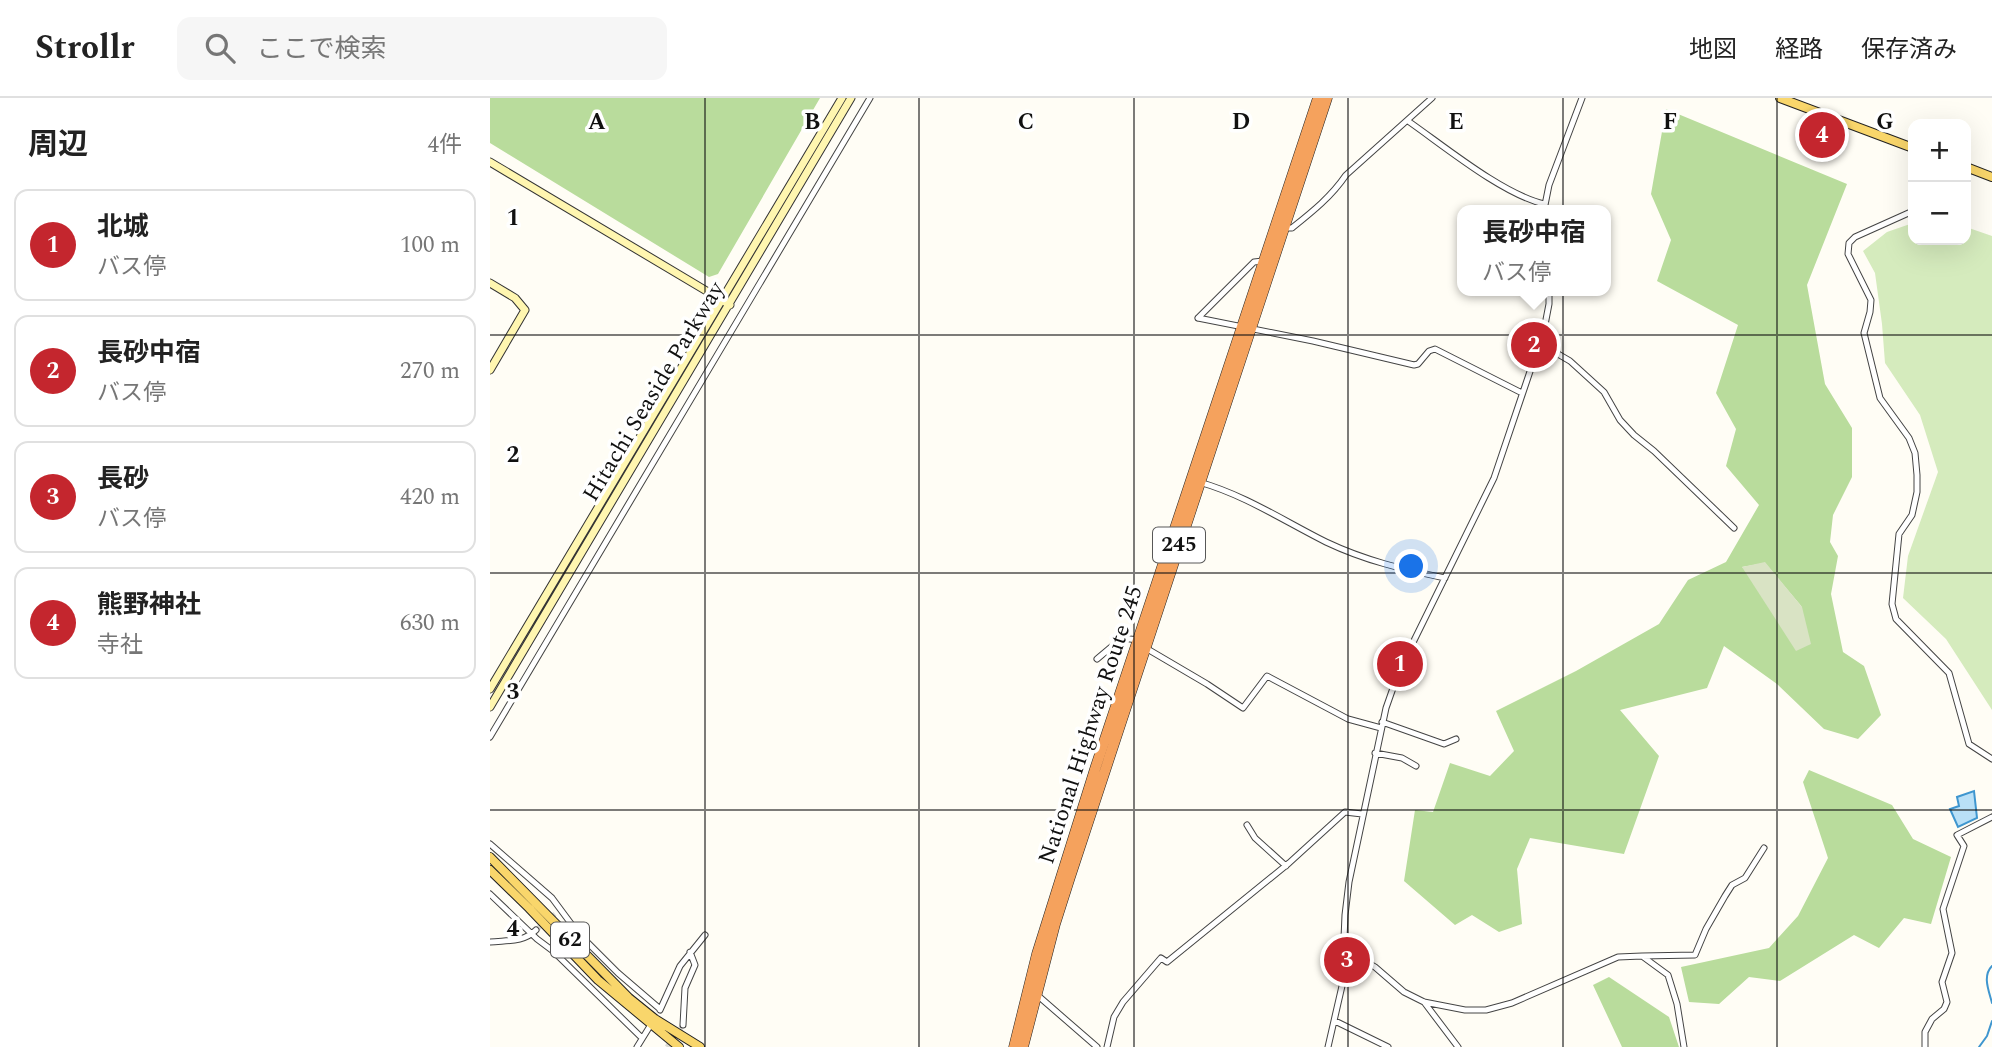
<!DOCTYPE html>
<html lang="ja">
<meta charset="utf-8">
<style>
:root{--surface:#fff;--page:#f6f6f6;--text:#222;--muted:#767676;--line:#e0e0e0;--accent:#c4262e}
body{margin:0;font-family:Spectral,"Noto Sans JP",serif;background:var(--page);color:var(--text)}
.controls{position:absolute;right:21px;top:21px;display:grid;overflow:hidden;border-radius:14px;box-shadow:0 7px 28px #0002}
.controls button{width:63px;height:63px;display:grid;place-items:center;padding:0;border:0;border-bottom:2px solid var(--line);background:var(--surface);color:var(--text);font:35px sans-serif}
.you{position:absolute;left:922px;top:469px;width:24px;height:24px;margin:-18px;border:5px solid #fff;border-radius:50%;background:#1a73e8;box-shadow:0 0 0 10px #1a73e833}
.badge{display:grid;place-items:center;width:46px;height:46px;border-radius:50%;background:var(--accent);color:#fff;font-size:23px;font-weight:700}
.pin{position:absolute;translate:-50% -50%;border:4px solid #fff;box-shadow:0 2px 7px #0006}
.popup{position:absolute;left:967px;top:107px;width:154px;height:91px;box-sizing:border-box;display:grid;place-content:center;border-radius:14px;background:var(--surface);filter:drop-shadow(0 2px 5px #0005);font-size:23px;white-space:nowrap;color:var(--muted)}
.popup b{font-size:26px;color:var(--text)}
.popup::after{content:'';position:absolute;left:50%;top:100%;margin-left:-14px;border:14px solid transparent;border-top-color:var(--surface)}
.list{margin:0;padding:0;list-style:none}
h2{display:flex;justify-content:space-between;align-items:center;height:91px;margin:0;padding:0 28px;font-size:30px}
h2 small{font-size:23px;font-weight:400;color:var(--muted)}
.list li{display:grid;grid-template-columns:46px 1fr auto;gap:21px;align-items:center;box-sizing:border-box;height:112px;margin:0 14px 14px;padding:0 14px;border:2px solid var(--line);border-radius:14px}
.list b{display:block;font-size:26px;white-space:nowrap}
.list p{margin:0;font-size:23px;white-space:nowrap;color:var(--muted)}
.list em{font-size:23px;font-style:normal;color:var(--muted)}
.icon{flex:none;width:38px;height:38px;fill:none;stroke:currentColor;stroke-width:2;stroke-linecap:round;stroke-linejoin:round}
.map{position:relative;flex:none;width:1502px;height:949px;overflow:hidden}
header{display:flex;align-items:center;gap:42px;box-sizing:border-box;height:98px;padding:0 35px;background:var(--surface);border-bottom:2px solid var(--line)}
header strong{font-size:33px}
nav{display:flex;gap:38px;margin-inline-start:auto;font-size:24px}
.search{width:490px;height:63px;background:var(--page);display:flex;align-items:center;gap:18px;box-sizing:border-box;padding:0 24px;border-radius:14px;color:var(--muted);font-size:26px}
main{display:flex}
aside{flex:1;background:var(--surface)}
.map>svg:first-child{display:block}
.green{fill:#d5ebbd}
.forest{fill:#b9dc9c;fill-rule:evenodd}
.cemetery{fill:#d9e3c4}
.water{fill:#b9e0f7;stroke:#3f96cf;stroke-width:2}
.lines{fill:none;stroke-linecap:round;stroke-linejoin:round}
.stream{stroke:#3f96cf;stroke-width:2}
.street-tunnel{stroke:#dbdad3;stroke-width:5;stroke-dasharray:5 2.5;stroke-linecap:butt}
.street-casing{stroke:#444;stroke-width:7}
.secondary-casing{stroke:#333;stroke-width:9}
.primary-casing{stroke:#222;stroke-width:10}
.highway-casing{stroke:#222;stroke-width:11}
.street{stroke:#fff;stroke-width:5}
.secondary{stroke:#fff6b0;stroke-width:7}
.primary{stroke:#f9d66b;stroke-width:8}
.highway{stroke:#f5a25d;stroke-width:10}
.grid{fill:none;stroke:#111;stroke-width:2;stroke-opacity:0.55}
.labels{text-anchor:middle;dominant-baseline:central;stroke-width:7;stroke-linejoin:round;paint-order:stroke}
.shield{fill:#fff;stroke:#585858;stroke-width:2}
.shield-label{font-size:21px;font-weight:bold;fill:#111}
.street-label{font-size:23px;fill:#111;stroke:#fff}
.grid-label{font-size:23px;text-anchor:middle;font-weight:bold;fill:#111;stroke:#fff;stroke-width:7;stroke-linejoin:round;paint-order:stroke}
</style>
<header>
<strong>Strollr</strong>
<div class="search"><svg class="icon" aria-label="search" viewBox="0 0 24 24"><circle cx="10" cy="10" r="6"/><path d="M15 15l6 6"/></svg>ここで検索</div>
<nav><a>地図</a><a>経路</a><a>保存済み</a></nav>
</header>
<main>
<aside>
<h2>周辺<small>4件</small></h2>
<ul class="list">
<li><span class="badge">1</span><div><b>北城</b><p>バス停</p></div><em>100 m</em></li>
<li><span class="badge">2</span><div><b>長砂中宿</b><p>バス停</p></div><em>270 m</em></li>
<li><span class="badge">3</span><div><b>長砂</b><p>バス停</p></div><em>420 m</em></li>
<li><span class="badge">4</span><div><b>熊野神社</b><p>寺社</p></div><em>630 m</em></li>
</ul>
</aside>
<div class="map">
<svg width="1502" height="949" viewBox="0 0 1502 949">
<rect width="100%" height="100%" fill="#fffdf5"/>
<!-- green -->
<path class="green" d="M 1423,125 L 1423,142 L 1476,142 L 1476,129 L 1502,138 L 1502,612 L 1456,541 L 1413,500 L 1418,458 L 1448,374 L 1430,317 L 1395,265 L 1392,226 L 1385,175 L 1373,153 L 1397,134 Z"/>
<!-- forest -->
<path class="forest" d="M 0,0 L 330,0 L 228,176 L 219,179 L 0,45 Z
M 1176,11 L 1357,86 L 1317,187 L 1335,286 L 1362,330 L 1362,379 L 1343,417 L 1340,444 L 1348,458 L 1341,496 L 1353,554 L 1374,568 L 1391,617 L 1368,641 L 1334,631 L 1287,586 L 1234,548 L 1217,590 L 1130,612 L 1169,658 L 1134,756 L 1040,740 L 1027,771 L 1032,826 L 1009,834 L 982,817 L 965,827 L 914,783 L 925,712 L 943,714 L 960,665 L 1000,678 L 1024,653 L 1006,613 L 1086,573 L 1169,526 L 1198,482 L 1236,464 L 1269,407 L 1236,368 L 1246,331 L 1226,295 L 1248,227 L 1167,183 L 1181,142 L 1161,96 ZM 1275,465 L 1312,509 L 1252,469 Z
M 1319,672 L 1402,707 L 1423,741 L 1461,759 L 1441,826 L 1414,820 L 1389,850 L 1364,837 L 1290,883 L 1259,879 L 1229,906 L 1199,904 L 1191,869 L 1279,850 L 1308,818 L 1338,760 L 1313,684 Z
M 1119,879 L 1179,919 L 1189,949 L 1132,949 L 1103,887 Z"/>
<!-- cemetery -->
<path class="cemetery" d="M 1275,464 L 1312,509 L 1321,546 L 1306,553 L 1252,469 Z"/>
<!-- water -->
<path class="water" d="M 1484,693 L 1487,720 L 1468,729 L 1460,711 L 1469,708 L 1467,699 Z"/>
<g class="lines">
<!-- stream -->
<path class="stream" d="M 1502,868 C 1492,878 1499,893 1502,905
M 1489,949 L 1497,938 L 1502,923"/>
<!-- street-tunnel -->
<path class="street-tunnel" d="M 46,832 L 65,816
M 177,949 L 193,927"/>
<!-- street casing -->
<g class="street-casing">
<path id="street" d="M 918,23 C 954,48 1012,96 1054,106
M 1476,82 L 1479,71
M 1054,112 L 1059,87 L 1092,0
M 1423,113 L 1365,139 L 1359,145 L 1358,156 L 1381,202 L 1380,214 L 1374,235 L 1390,300 L 1419,340 L 1425,355 L 1427,377 L 1427,394 L 1422,417 L 1409,436 L 1402,506 L 1406,521 L 1459,575 L 1479,646 L 1502,661
M 795,130 L 802,130 C 822,114 841,99 856,77 L 942,0
M 708,220 L 823,243 L 924,267 L 928,266 L 939,253 L 945,251 L 1032,295
M 708,220 L 764,164 L 773,163
M 1049,245 L 1080,263 L 1091,273 L 1114,294 L 1130,322 L 1144,337 L 1164,353 L 1244,430
M 709,384 C 755,397 794,423 836,444 C 876,463 912,471 955,480
M 654,549 L 717,586 L 753,610 L 777,578 L 858,621 L 891,630
M 607,561 L 632,540 L 648,542
M 892,624 L 954,646 L 966,641
M 0,639 L 380,0
M 885,655 L 912,660 L 926,668
M 757,727 L 765,740 L 796,768
M 0,746 L 62,800 L 88,835 L 128,875 L 170,911
M 0,796 L 47,841 L 63,853 L 152,940
M 0,844 C 16,842 33,845 46,832
M 854,851 L 885,869 L 914,894 L 934,904 L 975,912 L 996,912 L 1022,905 L 1128,859 L 1152,858 L 1178,877 L 1187,906 L 1194,949
M 1152,858 L 1205,857 L 1216,831 L 1235,798 L 1242,787 L 1255,780 L 1274,750
M 546,896 L 607,949
M 934,904 L 968,949
M 170,912 L 190,868 L 215,837
M 845,923 L 898,949
M 193,927 L 195,890 L 205,867 L 200,854
M 147,949 L 160,928
M 617,949 L 624,919 L 633,904 L 671,860 L 677,864 L 799,765 L 855,714 L 872,716
M 838,949 L 852,888 L 855,817 L 859,784 L 896,610 L 909,573 L 1004,380 L 1054,232 L 1059,206 L 1059,193
M 1435,949 L 1435,934 L 1442,921 L 1454,911 L 1457,904 L 1452,884 L 1462,855 L 1453,811 L 1474,748 L 1467,737 L 1502,719"/>
</g>
<!-- secondary casing -->
<g class="secondary-casing">
<path id="secondary" d="M 0,64 L 240,207
M 0,185 L 25,200 L 35,212 L 0,272
M 0,591 L 352,0
M 0,609 L 361,0"/>
</g>
<!-- primary casing -->
<g class="primary-casing">
<path id="primary" d="M 1290,0 L 1423,50
M 1476,69 L 1502,79
M 0,759 L 139,900 L 165,921 L 210,949
M 0,772 L 39,810 L 108,882 L 189,949"/>
</g>
<!-- highway casing -->
<g class="highway-casing">
<path id="highway" d="M 524,949 L 547,856 L 606,668 L 828,0
M 533,949 L 565,826 L 580,779 L 837,0"/>
</g>
<!-- street -->
<use href="#street" class="street"/>
<!-- secondary -->
<use href="#secondary" class="secondary"/>
<!-- primary -->
<use href="#primary" class="primary"/>
<!-- highway -->
<use href="#highway" class="highway"/>
</g>
<!-- grid -->
<path class="grid" d="M 215,0 L 215,949M 429,0 L 429,949M 644,0 L 644,949M 858,0 L 858,949M 1073,0 L 1073,949M 1287,0 L 1287,949M 0,237 L 1502,237M 0,475 L 1502,475M 0,712 L 1502,712"/>
<g class="labels">
<!-- shield labels -->
<g class="shield">
<rect x="663" y="429.5" width="52" height="35" rx="5"/>
<rect x="61" y="824.5" width="38" height="35" rx="5"/>
</g>
<g class="shield-label">
<text x="689" y="447">245</text>
<text x="80" y="842">62</text>
</g>
<!-- street labels -->
<g class="street-label">
<text transform="translate(164 294) rotate(-59)">Hitachi Seaside Parkway</text>
<text transform="translate(601 627) rotate(-72)">National Highway Route 245</text>
</g>
</g>
<g class="grid-label">
<text x="107" y="31">A</text>
<text x="322" y="31">B</text>
<text x="536" y="31">C</text>
<text x="751" y="31">D</text>
<text x="966" y="31">E</text>
<text x="1180" y="31">F</text>
<text x="1395" y="31">G</text>
<text x="23" y="127">1</text>
<text x="23" y="364">2</text>
<text x="23" y="601">3</text>
<text x="23" y="838">4</text>
</g>
</svg>
<div class="controls">
<button>+</button>
<button>−</button>
</div>
<div class="you"></div>
<div class="pin badge" style="left:910px;top:566px">1</div>
<div class="pin badge" style="left:1044px;top:247px">2</div>
<div class="popup"><b>長砂中宿</b>バス停</div>
<div class="pin badge" style="left:857px;top:862px">3</div>
<div class="pin badge" style="left:1332px;top:37px">4</div>
</div>
</main>
